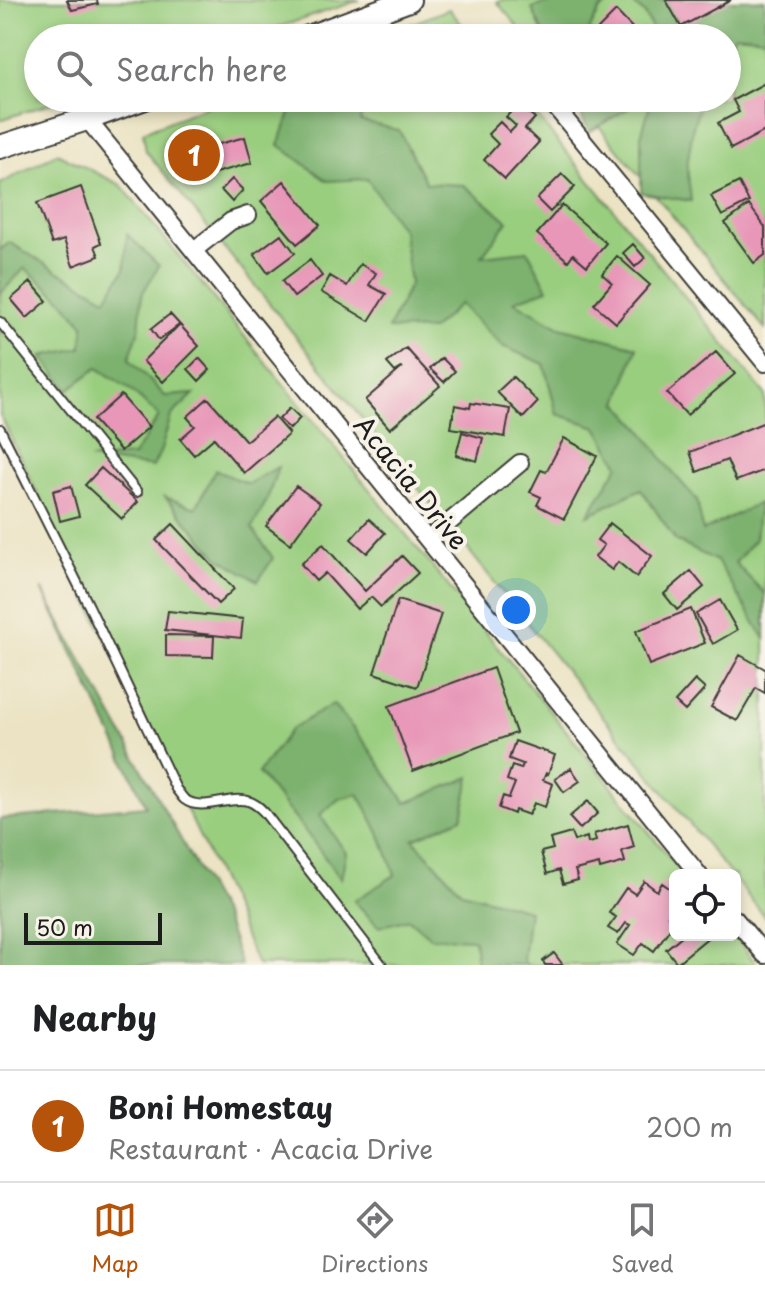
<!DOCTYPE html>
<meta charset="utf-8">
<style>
:root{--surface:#fff;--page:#f2f2f2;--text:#202124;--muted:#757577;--line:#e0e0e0;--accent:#b45309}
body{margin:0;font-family:"Playpen Sans",sans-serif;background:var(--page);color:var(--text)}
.controls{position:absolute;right:24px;bottom:24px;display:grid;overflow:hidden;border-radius:12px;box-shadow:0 4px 12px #0003}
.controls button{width:72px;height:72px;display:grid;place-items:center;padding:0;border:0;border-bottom:2px solid var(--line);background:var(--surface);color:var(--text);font:40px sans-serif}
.scale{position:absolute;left:24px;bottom:20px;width:138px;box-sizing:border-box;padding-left:8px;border:4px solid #1c1c1c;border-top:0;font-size:22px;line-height:28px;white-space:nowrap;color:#1c1c1c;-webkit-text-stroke:6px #f7f3e8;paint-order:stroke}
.you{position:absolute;left:516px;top:610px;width:28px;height:28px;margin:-20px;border:6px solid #fff;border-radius:50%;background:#1a73e8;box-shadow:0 0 0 12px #1a73e833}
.badge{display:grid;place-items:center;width:52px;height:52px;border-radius:50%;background:var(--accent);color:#fff;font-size:26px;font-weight:700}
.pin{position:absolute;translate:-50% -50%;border:4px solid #fff;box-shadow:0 2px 8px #0006}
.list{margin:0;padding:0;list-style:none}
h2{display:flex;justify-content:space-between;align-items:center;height:104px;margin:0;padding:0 32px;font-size:34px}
h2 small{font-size:26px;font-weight:400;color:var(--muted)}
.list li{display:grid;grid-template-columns:52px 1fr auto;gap:24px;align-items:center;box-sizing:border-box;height:112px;padding:0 32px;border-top:2px solid var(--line)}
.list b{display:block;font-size:30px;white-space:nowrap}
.list p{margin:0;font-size:26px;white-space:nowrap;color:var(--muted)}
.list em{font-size:26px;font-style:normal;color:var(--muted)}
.icon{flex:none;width:44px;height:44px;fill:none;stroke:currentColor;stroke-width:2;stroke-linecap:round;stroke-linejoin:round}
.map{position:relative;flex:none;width:765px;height:965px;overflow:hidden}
.search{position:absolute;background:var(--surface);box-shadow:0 4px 12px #0003;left:24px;right:24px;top:24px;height:88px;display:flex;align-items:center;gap:20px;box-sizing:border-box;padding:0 28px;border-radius:44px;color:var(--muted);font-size:30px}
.sheet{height:216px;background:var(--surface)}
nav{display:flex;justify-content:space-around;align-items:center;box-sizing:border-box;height:112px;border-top:2px solid var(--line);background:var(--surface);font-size:22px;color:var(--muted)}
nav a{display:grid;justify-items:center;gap:4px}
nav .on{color:var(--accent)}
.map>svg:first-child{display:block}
.green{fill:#9ace7f;stroke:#5b754e;stroke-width:2}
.forest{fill:#7bb16e;stroke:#4c6645;stroke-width:2}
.building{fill:#e897b8}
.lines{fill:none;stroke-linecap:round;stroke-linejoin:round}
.lane-casing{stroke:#3b3a35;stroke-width:12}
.street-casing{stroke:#3b3a35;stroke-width:20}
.secondary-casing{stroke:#3b3a35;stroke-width:26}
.lane{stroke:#fff;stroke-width:8}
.street{stroke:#fff;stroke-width:16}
.secondary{stroke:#fff;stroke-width:22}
.labels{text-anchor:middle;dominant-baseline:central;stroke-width:8;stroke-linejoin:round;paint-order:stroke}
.street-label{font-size:26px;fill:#1c1c1c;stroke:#f7f3e8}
</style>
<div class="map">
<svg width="765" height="965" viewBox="0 0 765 965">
<rect width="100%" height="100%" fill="#f7f3e8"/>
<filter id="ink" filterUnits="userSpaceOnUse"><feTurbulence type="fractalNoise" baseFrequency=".0125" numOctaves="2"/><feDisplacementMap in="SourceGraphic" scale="16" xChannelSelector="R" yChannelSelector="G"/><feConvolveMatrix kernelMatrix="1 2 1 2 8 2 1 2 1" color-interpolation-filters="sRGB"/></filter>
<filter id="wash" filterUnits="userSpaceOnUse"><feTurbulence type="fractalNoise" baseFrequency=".006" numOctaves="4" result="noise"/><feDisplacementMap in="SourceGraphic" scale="32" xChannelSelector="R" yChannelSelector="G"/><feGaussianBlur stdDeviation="1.8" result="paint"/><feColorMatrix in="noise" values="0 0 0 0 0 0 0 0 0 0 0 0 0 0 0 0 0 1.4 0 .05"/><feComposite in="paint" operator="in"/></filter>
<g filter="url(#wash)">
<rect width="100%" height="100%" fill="#ebe3c3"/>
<!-- green -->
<path class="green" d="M 0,0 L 360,0 L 246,38 L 38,38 L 38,98 L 66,98 L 0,120 Z
M 503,0 L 765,0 L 765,329 L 576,98 L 727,98 L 727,38 L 527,38 L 497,2 Z
M 449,9 L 473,38 L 376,38 Z
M 228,98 L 522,98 L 765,394 L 765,917 L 735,880 L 735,875 L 731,875 L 146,151 L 143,132 Z
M 57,153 L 121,185 L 684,875 L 675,875 L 675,935 L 733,935 L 757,965 L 257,965 L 231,903 L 0,415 L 0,184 Z"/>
<!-- forest -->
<path class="forest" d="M 557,0 L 615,0 L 600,10 L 585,38 L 545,38 L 532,8 Z
M 629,0 L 765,0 L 765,37 L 735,34 L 727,46 L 727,38 L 657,38 L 644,13 Z
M 295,98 L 363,98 L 360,121 L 399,130 L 426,183 L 464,185 L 508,221 L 482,256 L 528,251 L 548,289 L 514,301 L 560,327 L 637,347 L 618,403 L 639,426 L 673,473 L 697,500 L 703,531 L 759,503 L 755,539 L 735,563 L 765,594 L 765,639 L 717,561 L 676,541 L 641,489 L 588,515 L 619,465 L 597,427 L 557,414 L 544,364 L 502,346 L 460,304 L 432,330 L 388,329 L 410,284 L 403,231 L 367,179 L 327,181 L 279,145 Z
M 573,98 L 623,98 L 632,106 L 589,132 Z
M 652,98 L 702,98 L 693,127 L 687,166 L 691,201 L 641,193 L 641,136 Z
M 127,234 L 159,266 L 142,294 L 139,330 L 129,359 L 165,396 L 194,394 L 171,416 L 161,450 L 153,467 L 90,459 L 133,456 L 159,416 L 128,388 L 97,368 L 68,390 L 42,356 L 81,348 L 84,325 L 60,298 L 25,268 L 0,294 L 0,250 L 10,242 C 40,263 74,279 106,298 L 125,269 Z
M 278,467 L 267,500 L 252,528 L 273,558 L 258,581 L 218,557 L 165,497 L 196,508 L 215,470 L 248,484 Z
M 42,589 L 225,919 L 241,965 L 0,965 L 0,819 L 146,806 Z
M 333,704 L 366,744 L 406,803 L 470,777 L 462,818 L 413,839 L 462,892 L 529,910 L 523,960 L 527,965 L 477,965 L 474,939 L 430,937 L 409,919 L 379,927 L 354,901 L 395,875 C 386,846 374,820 358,794 L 339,799 L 320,815 L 346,853 L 341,879 L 302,827 L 258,773 L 291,729 Z"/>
<g id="blocks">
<!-- building -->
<path class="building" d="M 67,0 L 97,0 L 98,4 L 72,10 Z
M 666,0 L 731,0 L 681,27 Z
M 616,11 L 642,38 L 606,38 L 598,29 Z
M 765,83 L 765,131 L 731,149 L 718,123 L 739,112 L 733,100 Z
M 518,104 L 535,118 L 525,129 L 539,142 L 505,179 L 484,160 L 498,144 L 488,134 L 500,122 L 510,132 L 516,126 L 506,117 Z
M 245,137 L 252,163 L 204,176 L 197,150 Z
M 190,150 L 198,161 L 189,168 L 181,157 Z
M 562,174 L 575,187 L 550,212 L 537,199 Z
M 232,179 L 243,190 L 232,202 L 221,190 Z
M 284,181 L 320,225 L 297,244 L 261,201 Z
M 739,182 L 749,202 L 722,216 L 711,196 Z
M 81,187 L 101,243 L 95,246 L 99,256 L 73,266 L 64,240 L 52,244 L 37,203 Z
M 562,205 L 606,243 L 587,266 L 573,254 L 568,261 L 537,234 Z
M 749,205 L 765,227 L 765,255 L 754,263 L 725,223 Z
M 281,234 L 295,253 L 268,273 L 254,254 Z
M 633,244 L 645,258 L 635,267 L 623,253 Z
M 617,256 L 650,285 L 616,323 L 594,304 L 612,283 L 602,274 Z
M 310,260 L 322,276 L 294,297 L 282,281 Z
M 360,264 L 376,273 L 369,285 L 386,294 L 369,321 L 321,292 L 330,276 L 347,286 Z
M 31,282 L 47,301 L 27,318 L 11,299 Z
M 170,314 L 199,346 L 163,382 L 143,361 L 179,325 L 159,340 L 151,329 Z
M 406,348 L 440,386 L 390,429 L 365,400 L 403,367 L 395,372 L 387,363 Z
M 716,352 L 735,374 L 687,415 L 667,393 Z
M 199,358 L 210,370 L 199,381 L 188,369 Z
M 442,358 L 455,371 L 444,382 L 430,369 Z
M 513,377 L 538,402 L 523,418 L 497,392 Z
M 121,395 L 149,427 L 121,451 L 93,420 Z
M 208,398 L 246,441 L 274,417 L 289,434 L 244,473 L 214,438 L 194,455 L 180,439 L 195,426 L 187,417 Z
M 471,403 L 510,409 L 505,437 L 451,428 L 455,405 L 470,408 Z
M 290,408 L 300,418 L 290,429 L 279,419 Z
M 765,422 L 765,470 L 736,481 L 727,460 L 697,472 L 690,452 Z
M 462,432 L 483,438 L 477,461 L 456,455 Z
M 564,438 L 597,456 L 564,519 L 537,505 L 541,497 L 530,492 L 541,470 L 546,472 Z
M 101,468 L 138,502 L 122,519 L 85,485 Z
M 71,486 L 79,516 L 60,521 L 53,491 Z
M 296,486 L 320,503 L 290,544 L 266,526 Z
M 369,519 L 385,533 L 367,553 L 351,539 Z
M 610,523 L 652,556 L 636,577 L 618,562 L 612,570 L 595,557 L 604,545 L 597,540 Z
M 173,524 L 234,589 L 218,604 L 156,540 Z
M 323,544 L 365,591 L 402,556 L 418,573 L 381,607 L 371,597 L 357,609 L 325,573 L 316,581 L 301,564 Z
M 691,571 L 704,587 L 677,610 L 664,594 Z
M 398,600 L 441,614 L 417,687 L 374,673 Z
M 720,600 L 737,630 L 713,644 L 696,614 Z
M 691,609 L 705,643 L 649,665 L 636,631 Z
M 168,611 L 243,619 L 241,638 L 165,630 Z
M 166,635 L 214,636 L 213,657 L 166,656 Z
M 740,655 L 765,669 L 765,693 L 756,688 L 737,721 L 711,707 Z
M 493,668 L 516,733 L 413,771 L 389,706 Z
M 695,680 L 705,689 L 685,711 L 675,702 Z
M 515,741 L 555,755 L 548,774 L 546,773 L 543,780 L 553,784 L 545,807 L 534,803 L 529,815 L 515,810 L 514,814 L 499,808 L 503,796 L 509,798 L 515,783 L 507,780 L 512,766 L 521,769 L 523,764 L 509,759 Z
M 571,768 L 580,781 L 564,792 L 555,779 Z
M 588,801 L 598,813 L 580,829 L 569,817 Z
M 628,824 L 634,847 L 622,851 L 625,862 L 600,869 L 599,864 L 575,870 L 578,880 L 563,884 L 559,870 L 547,874 L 541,852 L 553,849 L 550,839 L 571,833 L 574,841 L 587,837 L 588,843 L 596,841 L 594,834 Z
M 644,881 L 657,891 L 662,883 L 675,892 L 675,896 L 672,901 L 675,906 L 668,916 L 675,921 L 654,951 L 643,943 L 634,955 L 617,944 L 630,925 L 626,923 L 618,934 L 608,928 L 616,917 L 609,913 L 626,888 L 635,894 Z
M 683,935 L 711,935 L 677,963 L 666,949 Z
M 554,953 L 563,965 L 545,965 L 543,961 Z"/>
</g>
</g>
<g filter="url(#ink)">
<use href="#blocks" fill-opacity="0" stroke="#3b3a35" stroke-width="2"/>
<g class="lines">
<!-- lane casing -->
<g class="lane-casing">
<path id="lane" d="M 0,322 L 137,492
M 0,429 L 89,606 L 176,789 C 179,792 181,796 184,799 C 202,813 229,795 248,801 C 255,803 259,807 264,812 L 382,965"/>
</g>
<!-- street casing -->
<g class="street-casing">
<path id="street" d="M 548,98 L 765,363
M 87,119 L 699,875
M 194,250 L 231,221 L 248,215
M 428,540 L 520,463
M 735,919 L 765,955"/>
</g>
<!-- secondary casing -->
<g class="secondary-casing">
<path id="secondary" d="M 306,38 L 409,0
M 0,147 L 87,119 L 145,98"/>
</g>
<!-- lane -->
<use href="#lane" class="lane"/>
<!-- street -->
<use href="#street" class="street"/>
<!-- secondary -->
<use href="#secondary" class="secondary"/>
</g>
</g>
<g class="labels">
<!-- street labels -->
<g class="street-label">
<text transform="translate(412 482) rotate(51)">Acacia Drive</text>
</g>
</g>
</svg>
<div class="controls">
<button><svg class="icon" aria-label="locate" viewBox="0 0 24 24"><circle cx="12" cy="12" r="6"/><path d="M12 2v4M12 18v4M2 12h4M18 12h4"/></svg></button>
</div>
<div class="scale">50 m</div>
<div class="you"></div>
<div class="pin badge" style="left:194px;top:155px">1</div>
<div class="search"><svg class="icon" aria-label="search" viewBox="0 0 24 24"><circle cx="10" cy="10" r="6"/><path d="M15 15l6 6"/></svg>Search here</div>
</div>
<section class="sheet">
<h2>Nearby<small></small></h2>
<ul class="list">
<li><span class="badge">1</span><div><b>Boni Homestay</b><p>Restaurant · Acacia Drive</p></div><em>200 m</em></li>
</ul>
</section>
<nav>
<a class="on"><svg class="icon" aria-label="map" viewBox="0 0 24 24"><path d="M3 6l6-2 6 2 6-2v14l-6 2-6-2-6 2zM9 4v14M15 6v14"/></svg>Map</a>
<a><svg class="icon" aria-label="directions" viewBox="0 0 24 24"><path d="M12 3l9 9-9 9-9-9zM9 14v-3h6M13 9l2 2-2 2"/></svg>Directions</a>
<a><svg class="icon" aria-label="saved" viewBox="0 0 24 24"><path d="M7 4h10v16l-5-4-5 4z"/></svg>Saved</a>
</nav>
